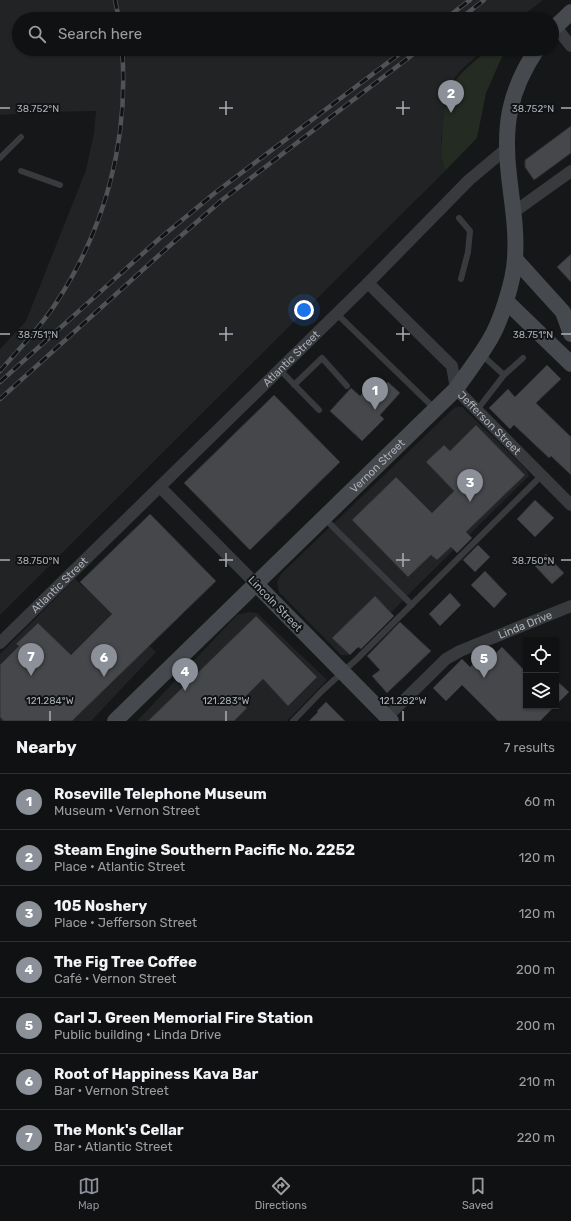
<!DOCTYPE html>
<meta charset="utf-8">
<style>
:root{--surface:#101112;--page:#1e1f20;--text:#f1f3f6;--muted:#9c9d9f;--line:#303132;--accent:#8c9099}
body{margin:0;font-family:Rubik,sans-serif;background:var(--page);color:var(--text)}
.controls{position:absolute;right:12px;bottom:12px;display:grid;overflow:hidden;border-radius:0px;box-shadow:0 1px 3px #0004}
.controls button{width:36px;height:36px;display:grid;place-items:center;padding:0;border:0;border-bottom:1px solid var(--line);background:var(--surface);color:var(--text);font:20px sans-serif}
.you{position:absolute;left:304px;top:310px;width:14px;height:14px;margin:-10px;border:3px solid #fff;border-radius:50%;background:#1a73e8;box-shadow:0 0 0 6px #1a73e833}
.badge{display:grid;place-items:center;width:26px;height:26px;border-radius:50%;background:var(--accent);color:#fff;font-size:13px;font-weight:700}
.pin{position:absolute;translate:-50% -33px;filter:drop-shadow(0 1px 2px #0008)}
.pin::after{content:'';position:absolute;top:21px;width:14px;height:12px;background:inherit;clip-path:polygon(0 0,100% 0,50% 100%)}
.list{margin:0;padding:0;list-style:none}
h2{display:flex;justify-content:space-between;align-items:center;height:52px;margin:0;padding:0 16px;font-size:17px}
h2 small{font-size:13px;font-weight:400;color:var(--muted)}
.list li{display:grid;grid-template-columns:26px 1fr auto;gap:12px;align-items:center;box-sizing:border-box;height:56px;padding:0 16px;border-top:1px solid var(--line)}
.list b{display:block;font-size:15px;white-space:nowrap}
.list p{margin:0;font-size:13px;white-space:nowrap;color:var(--muted)}
.list em{font-size:13px;font-style:normal;color:var(--muted)}
.icon{flex:none;width:22px;height:22px;fill:none;stroke:currentColor;stroke-width:2;stroke-linecap:round;stroke-linejoin:round}
.map{position:relative;flex:none;width:571px;height:721px;overflow:hidden}
.search{position:absolute;background:var(--surface);box-shadow:0 1px 3px #0004;left:12px;right:12px;top:12px;height:44px;display:flex;align-items:center;gap:10px;box-sizing:border-box;padding:0 14px;border-radius:22px;color:var(--muted);font-size:15px}
.sheet{height:444px;background:var(--surface)}
nav{display:flex;justify-content:space-around;align-items:center;box-sizing:border-box;height:56px;border-top:1px solid var(--line);background:var(--surface);font-size:11px;color:var(--muted)}
nav a{display:grid;justify-items:center;gap:2px}
nav .on{color:var(--accent)}
.map>svg:first-child{display:block}
.built{fill:#222325}
.green{fill:#232b23}
.building{fill:#45474b;stroke:#303134}
.lines{fill:none;stroke-linecap:round;stroke-linejoin:round}
.lane{stroke:#383a3d;stroke-width:6}
.street{stroke:#383a3d;stroke-width:12}
.secondary{stroke:#46494d;stroke-width:16}
.rail-casing{stroke:#4f5256;stroke-width:4.5}
.rail{stroke:#111213;stroke-width:3;stroke-dasharray:9;stroke-linecap:butt}
.ticks{fill:none;stroke:#a9b0b8;stroke-width:1.5}
.labels{text-anchor:middle;dominant-baseline:central;stroke-width:4;stroke-linejoin:round;paint-order:stroke}
.street-label{font-size:11px;fill:#a9b0b8;stroke:#111213}
.ticks-label{font-size:10px;text-anchor:middle;fill:#a9b0b8;stroke:#111213;stroke-width:4;stroke-linejoin:round;paint-order:stroke}
</style>
<div class="map">
<svg width="571" height="721" viewBox="0 0 571 721">
<rect width="100%" height="100%" fill="#161718"/>
<!-- built -->
<path class="built" d="M 0,0 L 543,0 L 518,19 L 19,19 L 19,49 L 484,49 L 460,71 L 454,79 L 451,87 L 441,138 L 441,161 L 443,166 L 446,170 L 0,615 L 0,349 L 26,321 L 86,170 L 94,133 L 96,111 L 43,112 L 0,115 Z
M 455,407 L 462,407 L 527,470 L 529,476 L 409,594 L 350,655 L 341,655 L 279,592 L 277,582 L 281,574 Z
M 75,579 L 156,652 L 91,721 L 0,721 L 0,654 Z
M 249,612 L 257,613 L 327,680 L 287,721 L 137,721 L 237,615 Z"/>
<!-- green -->
<path class="green" d="M 489,49 L 507,49 L 501,59 L 486,93 L 477,138 L 446,170 C 444,167 442,165 442,162 C 439,149 445,98 452,86 C 460,71 477,60 489,49 Z"/>
<!-- building -->
<path class="building" d="M 571,126 L 571,153 L 534,180 L 525,167 L 525,160 Z
M 571,254 L 571,282 L 557,267 Z
M 547,365 L 561,379 L 536,403 L 571,437 L 571,475 L 551,456 L 549,458 L 514,425 L 510,429 L 489,408 L 508,389 L 515,397 Z
M 388,382 L 400,393 L 380,415 L 384,419 L 362,441 L 330,411 L 351,388 L 360,396 L 371,385 L 379,392 Z
M 274,395 L 340,462 L 250,550 L 184,483 Z
M 476,425 L 525,475 L 466,532 L 472,538 L 457,553 L 451,547 L 437,560 L 431,555 L 408,577 L 352,520 L 396,477 L 432,513 L 454,491 L 426,462 L 444,445 L 450,451 Z
M 535,500 L 554,518 L 535,537 L 517,519 Z
M 150,514 L 216,581 L 72,721 L 4,721 L 0,717 L 0,665 L 19,646 L 16,644 L 38,623 L 71,655 L 112,614 L 80,582 Z
M 478,545 L 490,557 L 475,572 L 463,560 Z
M 546,554 L 564,573 L 552,584 L 534,565 Z
M 485,571 L 507,594 L 494,608 L 471,585 Z
M 450,593 L 461,605 L 440,626 L 429,614 Z
M 375,596 L 394,616 L 361,649 L 358,647 L 350,655 L 332,638 Z
M 256,616 L 317,677 L 288,706 L 263,679 L 240,702 L 247,708 L 234,721 L 148,721 Z
M 400,622 L 431,651 L 387,693 L 372,676 L 380,670 L 367,656 Z
M 502,647 L 526,672 L 526,706 L 555,706 L 540,721 L 498,721 L 462,685 L 446,701 L 433,688 L 462,659 L 470,667 L 485,653 L 490,659 Z
M 556,680 L 569,692 L 556,705 Z
M 326,702 L 345,721 L 309,721 L 318,712 L 317,711 Z"/>
<g class="lines">
<!-- lane -->
<path class="lane" d="M 0,158 L 21,137
M 21,171 L 60,185
M 459,218 L 470,231 L 468,252 L 461,279
M 337,314 L 435,409
M 280,370 L 319,410
M 504,375 L 523,358
M 294,385 L 322,358 L 347,386
M 477,410 L 504,375 L 482,355
M 324,518 L 412,605
M 293,721 L 322,691 L 358,658 L 542,475"/>
<!-- street -->
<g class="street">
<path d="M 555,26 L 571,46"/>
<path d="M 514,212 L 571,171"/>
<path id="s1" d="M 368,283 L 452,366 L 456,389 L 571,505"/>
<path d="M 160,487 L 256,584"/>
<path id="s2" d="M 0,643 L 368,283 L 469,180 L 506,149"/>
<path id="s3" d="M 387,717 L 446,659 L 460,651 L 571,606"/>
</g>
<!-- secondary -->
<g class="secondary">
<path d="M 552,30 L 571,12"/>
<path d="M 515,259 L 563,312 L 571,334"/>
<path d="M 506,301 L 571,364"/>
<path d="M 256,584 L 391,721"/>
<path id="s4" d="M 115,721 L 456,389 C 467,373 479,358 489,341 C 501,322 514,280 515,258 C 517,230 512,203 509,176 C 503,126 509,91 537,49"/>
</g>
<!-- rail casing -->
<g class="rail-casing">
<path id="rail" d="M 115,0 L 119,19
M 445,19 L 470,0
M 460,19 L 484,0
M 0,371 C 19,349 40,328 56,303 C 106,227 129,139 122,49
M 0,382 L 159,239 L 216,192 L 406,49
M 0,399 L 167,248 L 222,200 L 420,49"/>
</g>
<!-- rail -->
<use href="#rail" class="rail"/>
</g>
<!-- ticks -->
<path class="ticks" d="M 226,101 L 226,115M 403,101 L 403,115M 0,108 L 10,108M 219,108 L 233,108M 396,108 L 410,108M 561,108 L 571,108M 226,327 L 226,341M 403,327 L 403,341M 0,334 L 10,334M 219,334 L 233,334M 396,334 L 410,334M 561,334 L 571,334M 226,553 L 226,567M 403,553 L 403,567M 0,560 L 10,560M 219,560 L 233,560M 396,560 L 410,560M 561,560 L 571,560M 50,711 L 50,721M 226,711 L 226,721M 403,711 L 403,721"/>
<g class="labels">
<!-- street labels -->
<g class="street-label">
<text stroke="none"><textPath href="#s2" startOffset="407">Atlantic Street</textPath></text>
<text stroke="none"><textPath href="#s1" startOffset="189">Jefferson Street</textPath></text>
<text stroke="none"><textPath href="#s4" startOffset="366">Vernon Street</textPath></text>
<text stroke="none"><textPath href="#s2" startOffset="83">Atlantic Street</textPath></text>
<text transform="translate(275 604) rotate(46)">Lincoln Street</text>
<text stroke="none"><textPath href="#s3" startOffset="169">Linda Drive</textPath></text>
</g>
</g>
<g class="ticks-label">
<text x="38" y="112">38.752°N</text>
<text x="533" y="112">38.752°N</text>
<text x="38" y="338">38.751°N</text>
<text x="533" y="338">38.751°N</text>
<text x="38" y="564">38.750°N</text>
<text x="533" y="564">38.750°N</text>
<text x="50" y="704">121.284°W</text>
<text x="226" y="704">121.283°W</text>
<text x="403" y="704">121.282°W</text>
</g>
</svg>
<div class="controls">
<button><svg class="icon" aria-label="locate" viewBox="0 0 24 24"><circle cx="12" cy="12" r="6"/><path d="M12 2v4M12 18v4M2 12h4M18 12h4"/></svg></button>
<button><svg class="icon" aria-label="layers" viewBox="0 0 24 24"><path d="M12 4l9 5-9 5-9-5zM3 14l9 5 9-5"/></svg></button>
</div>
<div class="you"></div>
<div class="pin badge" style="left:375px;top:410px">1</div>
<div class="pin badge" style="left:451px;top:113px">2</div>
<div class="pin badge" style="left:470px;top:502px">3</div>
<div class="pin badge" style="left:185px;top:691px">4</div>
<div class="pin badge" style="left:484px;top:678px">5</div>
<div class="pin badge" style="left:104px;top:677px">6</div>
<div class="pin badge" style="left:31px;top:676px">7</div>
<div class="search"><svg class="icon" aria-label="search" viewBox="0 0 24 24"><circle cx="10" cy="10" r="6"/><path d="M15 15l6 6"/></svg>Search here</div>
</div>
<section class="sheet">
<h2>Nearby<small>7 results</small></h2>
<ul class="list">
<li><span class="badge">1</span><div><b>Roseville Telephone Museum</b><p>Museum · Vernon Street</p></div><em>60 m</em></li>
<li><span class="badge">2</span><div><b>Steam Engine Southern Pacific No. 2252</b><p>Place · Atlantic Street</p></div><em>120 m</em></li>
<li><span class="badge">3</span><div><b>105 Noshery</b><p>Place · Jefferson Street</p></div><em>120 m</em></li>
<li><span class="badge">4</span><div><b>The Fig Tree Coffee</b><p>Café · Vernon Street</p></div><em>200 m</em></li>
<li><span class="badge">5</span><div><b>Carl J. Green Memorial Fire Station</b><p>Public building · Linda Drive</p></div><em>200 m</em></li>
<li><span class="badge">6</span><div><b>Root of Happiness Kava Bar</b><p>Bar · Vernon Street</p></div><em>210 m</em></li>
<li><span class="badge">7</span><div><b>The Monk's Cellar</b><p>Bar · Atlantic Street</p></div><em>220 m</em></li>
</ul>
</section>
<nav>
<a class="on"><svg class="icon" aria-label="map" viewBox="0 0 24 24"><path d="M3 6l6-2 6 2 6-2v14l-6 2-6-2-6 2zM9 4v14M15 6v14"/></svg>Map</a>
<a><svg class="icon" aria-label="directions" viewBox="0 0 24 24"><path d="M12 3l9 9-9 9-9-9zM9 14v-3h6M13 9l2 2-2 2"/></svg>Directions</a>
<a><svg class="icon" aria-label="saved" viewBox="0 0 24 24"><path d="M7 4h10v16l-5-4-5 4z"/></svg>Saved</a>
</nav>
